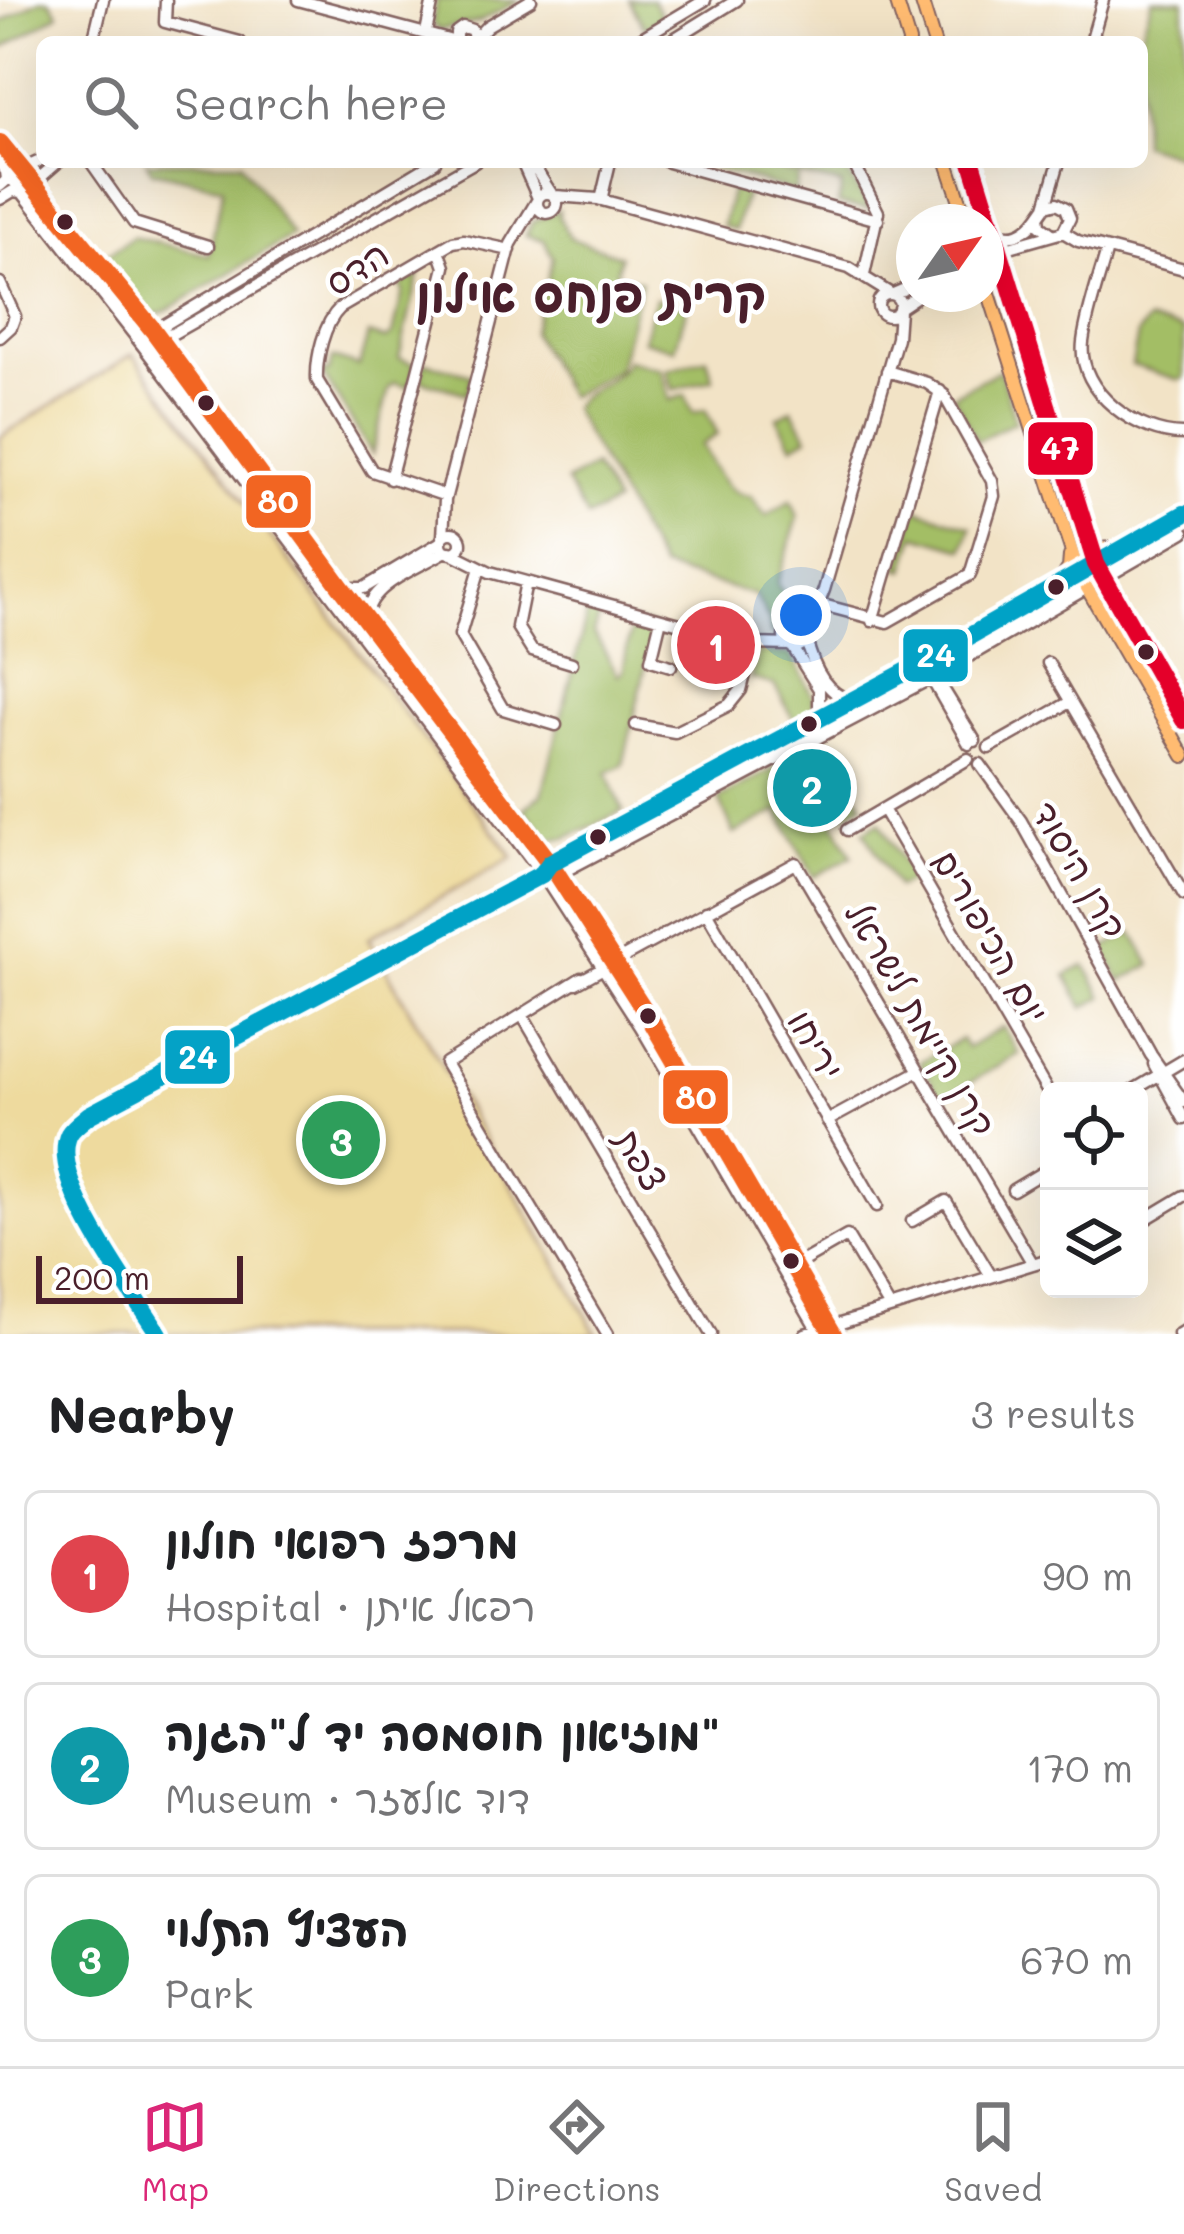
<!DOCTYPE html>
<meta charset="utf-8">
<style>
:root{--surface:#fff;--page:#f6f6f6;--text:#202124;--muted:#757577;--line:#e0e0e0;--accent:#db2777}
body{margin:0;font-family:Mali,"Playpen Sans Hebrew",sans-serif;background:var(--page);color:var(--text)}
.controls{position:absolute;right:36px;bottom:36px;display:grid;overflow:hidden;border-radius:18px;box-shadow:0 12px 48px #0002}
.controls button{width:108px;height:108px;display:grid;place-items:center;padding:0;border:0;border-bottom:3px solid var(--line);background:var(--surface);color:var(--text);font:60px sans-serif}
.compass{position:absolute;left:896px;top:204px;width:108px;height:108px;border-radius:50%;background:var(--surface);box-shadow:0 12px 48px #0002;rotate:56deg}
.scale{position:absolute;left:36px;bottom:30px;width:207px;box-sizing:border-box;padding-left:12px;border:6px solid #4a1f2b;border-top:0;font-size:33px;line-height:42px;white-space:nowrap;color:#4a1f2b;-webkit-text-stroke:9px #fff;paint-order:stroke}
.you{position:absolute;left:801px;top:615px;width:42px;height:42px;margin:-30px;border:9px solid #fff;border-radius:50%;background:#1a73e8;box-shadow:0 0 0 18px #1a73e833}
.badge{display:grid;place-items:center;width:78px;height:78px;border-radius:50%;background:var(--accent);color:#fff;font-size:39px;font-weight:700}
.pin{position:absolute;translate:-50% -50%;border:6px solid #fff;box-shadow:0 3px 12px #0006}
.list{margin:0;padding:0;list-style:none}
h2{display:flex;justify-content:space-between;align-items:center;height:156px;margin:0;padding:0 48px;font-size:51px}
h2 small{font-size:39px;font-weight:400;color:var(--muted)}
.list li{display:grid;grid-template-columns:78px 1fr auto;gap:36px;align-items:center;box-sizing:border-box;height:168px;margin:0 24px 24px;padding:0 24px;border:3px solid var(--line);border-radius:18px}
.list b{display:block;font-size:45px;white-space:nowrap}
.list p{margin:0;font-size:39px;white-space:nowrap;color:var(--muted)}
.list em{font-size:39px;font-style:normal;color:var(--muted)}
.icon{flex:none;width:66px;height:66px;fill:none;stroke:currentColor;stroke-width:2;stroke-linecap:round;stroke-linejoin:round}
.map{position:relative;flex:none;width:1184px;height:1334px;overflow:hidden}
.search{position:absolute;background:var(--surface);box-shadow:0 12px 48px #0002;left:36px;right:36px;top:36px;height:132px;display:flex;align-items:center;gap:30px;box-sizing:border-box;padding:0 42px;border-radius:18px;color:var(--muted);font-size:45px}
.sheet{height:732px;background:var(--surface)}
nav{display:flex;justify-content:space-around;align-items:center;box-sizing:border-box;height:168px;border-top:3px solid var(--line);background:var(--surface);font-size:33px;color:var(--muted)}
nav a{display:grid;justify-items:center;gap:6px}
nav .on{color:var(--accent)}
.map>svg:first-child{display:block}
.green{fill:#a3be65;stroke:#766e48;stroke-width:3}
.sand{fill:#eeda9e;stroke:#9c7c64;stroke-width:3}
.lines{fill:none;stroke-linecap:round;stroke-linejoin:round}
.minor-casing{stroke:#856461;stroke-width:15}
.major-casing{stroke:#856461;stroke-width:16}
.minor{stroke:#fff;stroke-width:10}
.major{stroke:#ffbb71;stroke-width:12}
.bus-1-casing{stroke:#fff;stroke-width:27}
.bus-2-casing{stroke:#fff;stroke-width:27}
.bus-3-casing{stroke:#fff;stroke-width:27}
.bus-1{stroke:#f26522;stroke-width:18}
.bus-2{stroke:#04a2c6;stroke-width:18}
.bus-3{stroke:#e4002b;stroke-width:18}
.bus-dot{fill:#4a1f2b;stroke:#fff;stroke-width:4.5}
.labels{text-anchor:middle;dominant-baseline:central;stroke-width:9;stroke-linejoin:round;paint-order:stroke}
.street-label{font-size:36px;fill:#4a1f2b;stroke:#fff}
.district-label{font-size:48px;font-weight:bold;fill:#4a1f2b;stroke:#fff}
.line-badge{stroke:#fff;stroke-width:4.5}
.badge-label{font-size:33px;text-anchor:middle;font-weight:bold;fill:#fff}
</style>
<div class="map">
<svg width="1184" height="1334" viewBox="0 0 1184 1334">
<rect width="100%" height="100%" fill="#fff"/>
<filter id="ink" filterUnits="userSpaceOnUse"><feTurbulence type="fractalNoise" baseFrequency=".00833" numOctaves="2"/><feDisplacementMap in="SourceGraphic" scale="24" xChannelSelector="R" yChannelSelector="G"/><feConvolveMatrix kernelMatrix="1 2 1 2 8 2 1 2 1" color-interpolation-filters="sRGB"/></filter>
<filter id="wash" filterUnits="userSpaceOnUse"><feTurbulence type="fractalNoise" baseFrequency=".004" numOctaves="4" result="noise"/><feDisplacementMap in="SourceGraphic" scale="48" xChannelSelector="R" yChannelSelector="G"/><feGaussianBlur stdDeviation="2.7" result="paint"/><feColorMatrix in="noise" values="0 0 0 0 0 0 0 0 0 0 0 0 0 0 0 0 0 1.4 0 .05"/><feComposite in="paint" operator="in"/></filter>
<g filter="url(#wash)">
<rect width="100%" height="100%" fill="#f2e3c6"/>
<!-- green -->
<path class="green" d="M 40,0 L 50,0 L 59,14 L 0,50 L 0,23 Z
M 437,0 L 520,0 L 479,22 L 439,30 L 432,23 Z
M 629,0 L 653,0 L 663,18 L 645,28 Z
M 1152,0 L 1184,0 L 1184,157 L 1142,144 L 1139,42 Z
M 146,162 L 241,162 L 292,236 L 166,311 L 155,315 L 145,312 L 102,258 L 133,237 L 209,255 L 223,187 L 152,171 Z
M 714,162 L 755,162 L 793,174 L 813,162 L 841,162 L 870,210 L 838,204 L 842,185 L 798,175 L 795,192 L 713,168 Z
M 733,185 L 747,189 L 735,230 L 722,226 Z
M 559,210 L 559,217 L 570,238 L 620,256 L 616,274 L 641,281 L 618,369 L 568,397 L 532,332 L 553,258 L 544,240 L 526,235 L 532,222 Z
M 419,274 L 399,358 L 416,364 L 409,387 L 395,383 L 389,388 L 372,454 L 321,371 L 329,372 L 332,358 L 359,366 L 368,334 L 386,339 L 393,334 L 403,291 L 400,285 Z
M 655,298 L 687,307 L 675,349 L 643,340 Z
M 1148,321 L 1184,330 L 1184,378 L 1179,380 L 1132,365 L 1138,334 Z
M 707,358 L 713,379 L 673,390 L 667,370 Z
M 627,360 L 661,369 L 670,400 L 685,395 L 693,413 L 705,410 L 718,434 L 701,445 C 714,466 724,496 751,496 L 766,516 L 791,500 L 798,517 L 777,584 L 798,616 L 781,623 L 771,634 L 769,620 L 755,595 L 661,568 L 572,409 C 584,385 616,385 627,360 Z
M 425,362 L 472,375 L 467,394 L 420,380 Z
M 1000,370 L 1015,421 L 977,441 L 953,395 Z
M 792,409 L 808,437 L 793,446 L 777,418 Z
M 594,466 L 615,503 L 587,518 L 566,482 Z
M 916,509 L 971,526 L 964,549 L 916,535 L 905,570 L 898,568 Z
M 588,610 L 600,614 L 594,633 L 618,675 L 623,671 L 632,621 L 655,626 L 623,765 L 607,773 L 623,811 L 566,838 L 549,839 L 524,809 L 542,794 Z
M 758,652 L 791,655 L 814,697 L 813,711 L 795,721 L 774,685 L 751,678 Z
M 827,739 L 863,804 L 833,820 L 852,856 L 814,877 L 778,811 L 734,834 L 719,799 Z
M 880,822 L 912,879 L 897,888 L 864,831 Z
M 1133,933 L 1151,965 L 1121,981 L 1103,949 Z
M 1085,965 L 1103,997 L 1084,1008 L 1066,975 Z
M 1003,1027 L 1019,1054 L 942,1099 L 920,1062 L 961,1039 L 967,1048 Z"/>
<!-- sand -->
<path class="sand" d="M 133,354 L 513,857 L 368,938 L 597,1334 L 0,1334 L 0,437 Z"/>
</g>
<g filter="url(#ink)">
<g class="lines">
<!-- minor casing -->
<g class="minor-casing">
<path id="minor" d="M 166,0 L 165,22 L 240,42
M 298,0 L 456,42
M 426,32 L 433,0
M 474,40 L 487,26 L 531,0
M 93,42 L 103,0
M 456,42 L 456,32 L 463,27 L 472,30 L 474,39
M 635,42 L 705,0
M 669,42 L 737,0
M 1091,42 L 1103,0
M 0,143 L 153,330 L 341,587 L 550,863 L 652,1022 L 833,1334
M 91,162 L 134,223 L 208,246
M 522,162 L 538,198
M 531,162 L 551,193
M 668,162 L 878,220
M 853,162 L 878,212 L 864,275
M 0,164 L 143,346 L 542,874 L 641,1027 L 820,1334
M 17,165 L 27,167 L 42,160
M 0,186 L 7,180 L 6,171
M 39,192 L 42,176 L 58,162
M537 203a10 10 0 1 1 20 0a10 10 0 1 1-20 0Z
M 555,196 L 598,199 L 849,268 L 891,294
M 0,199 L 13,191 L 22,192
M 601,200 L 610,162
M 1046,206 L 1059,162
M 994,228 C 1010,243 1028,232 1039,216
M 1063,232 L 1078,241 L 1184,269
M 999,250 L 1063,232 L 1070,218 L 1066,208 L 1057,203 L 1046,206 L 1039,216 L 1040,225 L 1052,234
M 1107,250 C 1099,279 1087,311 1083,342 C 1077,393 1139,435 1184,434
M 0,283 L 15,316 L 11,327 L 0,337
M 893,294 L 914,285
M878 305a11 11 0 1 1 22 0a11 11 0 1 1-22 0Z
M 899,308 L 920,294
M 151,333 L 435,162
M 158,342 L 475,162
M 390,479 L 445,267 L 439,250
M 446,496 L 372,471 L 317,380 C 316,358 324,323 340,308 L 453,242 L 464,240 L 510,250
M441 543a10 10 0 1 1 20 0a10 10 0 1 1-20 0Z
M 443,537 L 445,500 L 511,244 L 538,199
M 450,552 L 490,572 L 753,644 L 790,645
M 480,568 L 460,635 L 503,709 L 556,725
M 526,582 L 517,627 L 532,651 L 572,663
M 344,588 L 364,588 L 441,542
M 819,604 L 887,622 L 970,575 L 994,496 L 992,481 L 944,395 L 927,383 L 887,371
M 367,618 C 366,585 422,566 446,551
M 661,619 L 651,660 L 671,666
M 872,621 L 940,391
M784 636a11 11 0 1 1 22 0a11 11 0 1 1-22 0Z
M 806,635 L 824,590 L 897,338 L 899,310
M 806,638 C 812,664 825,694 852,701
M 792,646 L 819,689 L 819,718
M 926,661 L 975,741
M 1048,663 L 1184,895
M 930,676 L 969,744
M 636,725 L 675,732 L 729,705 L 741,690 L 753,644
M 989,748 L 1070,702
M 980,764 L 1021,821 L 1151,1055 L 1184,1102
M 883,809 L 1049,1094
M 847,830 L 968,759
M 557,875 L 937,675 L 1184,532
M 706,911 L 877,1206
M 581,978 L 445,1063 L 607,1334
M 576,983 L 796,863 L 1033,1264
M 522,1015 L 711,1334
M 1154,1064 L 1184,1119
M 1132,1091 L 1184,1060
M 827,1121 L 917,1072
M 1013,1190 L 1043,1172 L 1049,1180
M 912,1221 L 946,1201 L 991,1276
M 1139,1223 L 1184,1196
M 805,1260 L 847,1236 L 889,1306
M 159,1334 C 134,1293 47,1180 69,1134 C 73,1127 83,1120 89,1115 L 542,874 L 550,863 L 570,852 L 926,661 L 1184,514
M 805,1334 L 1049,1259
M 1179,1334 L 1184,1331"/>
</g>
<!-- major casing -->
<g class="major-casing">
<path id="major" d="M 896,0 L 909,42
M 921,0 L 934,42
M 947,162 L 967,222
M 972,162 L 1096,564 L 1184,720
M 986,284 L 1079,574 L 1184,756
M 1091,540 L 1098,549 L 1127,547
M 1055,588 L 1069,568 L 1070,556"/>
</g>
<!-- minor -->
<use href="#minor" class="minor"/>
<!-- major -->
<use href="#major" class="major"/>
<!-- bus-1 casing -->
<g class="bus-1-casing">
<path id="bus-1" d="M 0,143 L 153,330 L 341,587 L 550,863 L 652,1022 L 833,1334"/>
</g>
<!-- bus-2 casing -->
<g class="bus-2-casing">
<path id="bus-2" d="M 159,1334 C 134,1293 47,1180 69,1134 C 73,1127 83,1120 89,1115 L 542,874 L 550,863 L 570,852 L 926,661 L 1184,514"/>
</g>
<!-- bus-3 casing -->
<g class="bus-3-casing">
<path id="bus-3" d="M 972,162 L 1096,564 L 1184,720"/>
</g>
<!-- bus-1 -->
<use href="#bus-1" class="bus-1"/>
<!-- bus-2 -->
<use href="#bus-2" class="bus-2"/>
<!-- bus-3 -->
<use href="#bus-3" class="bus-3"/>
</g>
</g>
<!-- markers -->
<g class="bus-dot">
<circle cx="65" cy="222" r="10"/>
<circle cx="206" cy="403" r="10"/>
<circle cx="1056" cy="587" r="10"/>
<circle cx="1146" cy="652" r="10"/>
<circle cx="809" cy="724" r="10"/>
<circle cx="598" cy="837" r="10"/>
<circle cx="648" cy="1016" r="10"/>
<circle cx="791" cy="1261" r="10"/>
</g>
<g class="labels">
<!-- street labels -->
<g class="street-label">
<text transform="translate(356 267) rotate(-33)">הדס</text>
<text transform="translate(1081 869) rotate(60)">קרן היסוד</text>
<text transform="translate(992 936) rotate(60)">יום הכיפורים</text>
<text transform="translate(922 1018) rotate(60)">קרן קיימת לישראל</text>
<text transform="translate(817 1044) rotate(60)">יריחו</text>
<text transform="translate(642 1159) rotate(59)">צפת</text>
</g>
<!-- district labels -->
<g class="district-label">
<text x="591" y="293">קרית פנחס אילון</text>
</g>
</g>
<g class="line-badge">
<rect x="1026" y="420" width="69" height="57" rx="12" fill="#e4002b"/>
<rect x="244" y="473" width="69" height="57" rx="12" fill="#f26522"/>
<rect x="901" y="627" width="69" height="57" rx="12" fill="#04a2c6"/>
<rect x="163" y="1028" width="69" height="58" rx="12" fill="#04a2c6"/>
<rect x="661" y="1068" width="69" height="58" rx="12" fill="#f26522"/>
</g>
<g class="badge-label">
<text x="1060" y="460">47</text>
<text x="278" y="513">80</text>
<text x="936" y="667">24</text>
<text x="198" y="1069">24</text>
<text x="696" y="1109">80</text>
</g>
</svg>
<div class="controls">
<button><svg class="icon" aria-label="locate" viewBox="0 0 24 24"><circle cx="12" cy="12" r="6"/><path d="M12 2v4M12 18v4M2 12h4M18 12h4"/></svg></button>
<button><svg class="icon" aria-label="layers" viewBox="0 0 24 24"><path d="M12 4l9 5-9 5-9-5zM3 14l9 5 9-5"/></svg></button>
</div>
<svg class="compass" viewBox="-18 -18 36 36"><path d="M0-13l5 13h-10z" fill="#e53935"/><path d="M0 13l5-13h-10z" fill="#757577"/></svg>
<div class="scale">200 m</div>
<div class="you"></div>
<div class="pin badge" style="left:716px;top:645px;background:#e0444e">1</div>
<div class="pin badge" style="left:812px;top:788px;background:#0f9aa8">2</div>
<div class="pin badge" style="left:341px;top:1140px;background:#2e9e5b">3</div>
<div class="search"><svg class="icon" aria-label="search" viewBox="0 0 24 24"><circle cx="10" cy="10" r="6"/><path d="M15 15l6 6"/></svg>Search here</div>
</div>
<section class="sheet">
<h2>Nearby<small>3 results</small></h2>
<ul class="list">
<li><span class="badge" style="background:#e0444e">1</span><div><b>מרכז רפואי חולון</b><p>Hospital · רפאל איתן</p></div><em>90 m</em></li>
<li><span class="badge" style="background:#0f9aa8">2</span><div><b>מוזיאון חוסמסה יד ל&quot;הגנה&quot;</b><p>Museum · דוד אלעזר</p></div><em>170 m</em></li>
<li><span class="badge" style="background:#2e9e5b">3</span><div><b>העציץ התלוי</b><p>Park</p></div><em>670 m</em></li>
</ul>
</section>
<nav>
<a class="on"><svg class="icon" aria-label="map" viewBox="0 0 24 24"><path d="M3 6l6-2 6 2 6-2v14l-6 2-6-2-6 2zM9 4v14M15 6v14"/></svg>Map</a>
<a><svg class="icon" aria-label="directions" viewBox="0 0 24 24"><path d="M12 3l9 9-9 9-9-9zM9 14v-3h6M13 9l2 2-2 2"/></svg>Directions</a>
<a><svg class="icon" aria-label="saved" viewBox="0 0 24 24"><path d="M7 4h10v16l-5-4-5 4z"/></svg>Saved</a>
</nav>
